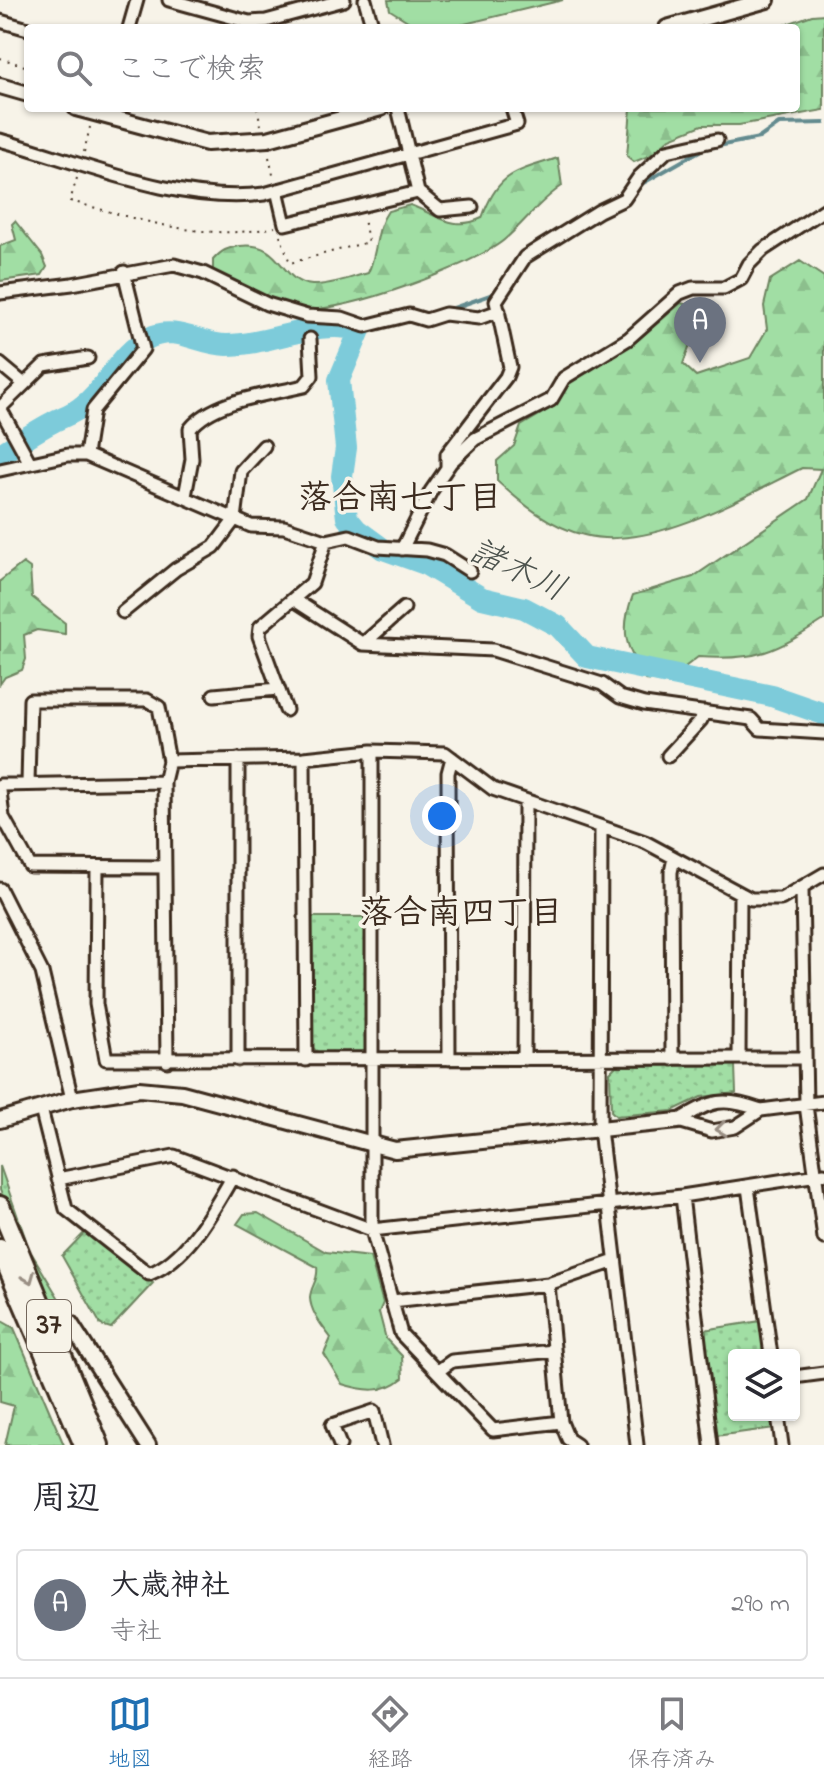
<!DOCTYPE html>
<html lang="ja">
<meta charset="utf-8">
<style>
:root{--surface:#fff;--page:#f7f7f7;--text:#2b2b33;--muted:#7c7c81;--line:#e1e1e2;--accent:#1f6fb2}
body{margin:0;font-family:"Indie Flower","Klee One",sans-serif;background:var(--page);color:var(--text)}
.controls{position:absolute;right:24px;bottom:24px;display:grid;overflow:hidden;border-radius:8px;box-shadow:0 2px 6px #0004}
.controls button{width:72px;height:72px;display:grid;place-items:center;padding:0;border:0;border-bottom:2px solid var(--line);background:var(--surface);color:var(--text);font:40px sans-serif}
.you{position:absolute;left:442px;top:816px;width:28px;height:28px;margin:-20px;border:6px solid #fff;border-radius:50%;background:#1a73e8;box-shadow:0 0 0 12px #1a73e833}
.badge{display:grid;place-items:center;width:52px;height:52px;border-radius:50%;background:var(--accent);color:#fff;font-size:26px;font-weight:700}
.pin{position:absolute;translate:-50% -66px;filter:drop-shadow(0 2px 4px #0008)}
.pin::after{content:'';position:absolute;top:42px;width:28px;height:24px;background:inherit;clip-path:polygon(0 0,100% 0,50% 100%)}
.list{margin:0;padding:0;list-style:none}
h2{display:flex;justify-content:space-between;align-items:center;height:104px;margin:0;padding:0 32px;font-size:34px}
h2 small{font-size:26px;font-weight:400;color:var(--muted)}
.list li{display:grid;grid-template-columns:52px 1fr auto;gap:24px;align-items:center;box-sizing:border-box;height:112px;margin:0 16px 16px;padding:0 16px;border:2px solid var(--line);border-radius:8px}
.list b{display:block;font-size:30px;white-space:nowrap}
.list p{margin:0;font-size:26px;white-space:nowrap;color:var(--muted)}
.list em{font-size:26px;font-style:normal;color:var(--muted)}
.icon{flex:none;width:44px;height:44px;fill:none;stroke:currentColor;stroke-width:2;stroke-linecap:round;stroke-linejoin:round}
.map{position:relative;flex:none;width:824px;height:1445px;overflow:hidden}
.search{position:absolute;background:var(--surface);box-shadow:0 2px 6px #0004;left:24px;right:24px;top:24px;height:88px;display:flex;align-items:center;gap:20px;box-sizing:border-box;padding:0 28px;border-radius:8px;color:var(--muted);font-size:30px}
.sheet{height:232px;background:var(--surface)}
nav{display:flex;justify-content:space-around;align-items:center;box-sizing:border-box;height:112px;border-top:2px solid var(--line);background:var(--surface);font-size:22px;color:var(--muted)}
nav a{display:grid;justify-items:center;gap:4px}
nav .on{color:var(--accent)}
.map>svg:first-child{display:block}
.grass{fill:url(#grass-dots);stroke:#6e8461;stroke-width:2}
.forest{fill:url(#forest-firs);stroke:#6e8461;stroke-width:2}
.garden{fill:#a1dea4;stroke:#6e8461;stroke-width:2}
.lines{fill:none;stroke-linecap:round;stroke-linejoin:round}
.stream{stroke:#638b8f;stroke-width:4}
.river{stroke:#7dcbda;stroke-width:22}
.minor-casing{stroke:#3b2a1e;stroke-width:17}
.tertiary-casing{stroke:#3b2a1e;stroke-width:20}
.primary-casing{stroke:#3b2a1e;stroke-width:24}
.path{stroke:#3b2a1e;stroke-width:2;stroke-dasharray:2 6;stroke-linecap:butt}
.minor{stroke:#f7f3e8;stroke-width:11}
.tertiary{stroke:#f7f3e8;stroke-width:14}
.primary{stroke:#f7f3e8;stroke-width:18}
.oneway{stroke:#998e83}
.labels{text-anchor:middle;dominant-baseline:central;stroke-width:7;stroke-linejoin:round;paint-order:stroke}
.shield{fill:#f7f3e8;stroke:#73665b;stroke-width:2}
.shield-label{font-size:30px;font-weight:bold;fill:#3b2a1e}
.neighbourhood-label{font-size:34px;font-weight:bold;fill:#3b2a1e;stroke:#f7f3e8}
.water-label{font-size:34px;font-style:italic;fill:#4c524d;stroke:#f7f3e8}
</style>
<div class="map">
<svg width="824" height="1445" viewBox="0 0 824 1445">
<defs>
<pattern id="grass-dots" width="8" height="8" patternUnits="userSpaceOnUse" patternTransform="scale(2)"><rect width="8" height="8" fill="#a1dea4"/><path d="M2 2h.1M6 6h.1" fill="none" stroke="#8cbf8d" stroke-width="1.8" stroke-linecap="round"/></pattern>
<pattern id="forest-firs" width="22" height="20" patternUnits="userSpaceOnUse" patternTransform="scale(2)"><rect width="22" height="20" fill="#a1dea4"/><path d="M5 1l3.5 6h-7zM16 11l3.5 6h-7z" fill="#8cbf8d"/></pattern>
</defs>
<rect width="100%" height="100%" fill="#f7f3e8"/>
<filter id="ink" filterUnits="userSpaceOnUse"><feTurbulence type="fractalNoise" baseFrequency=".0125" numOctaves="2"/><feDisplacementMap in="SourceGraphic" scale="16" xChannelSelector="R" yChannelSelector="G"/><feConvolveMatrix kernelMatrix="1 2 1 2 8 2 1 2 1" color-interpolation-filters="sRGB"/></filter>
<g filter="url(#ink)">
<!-- grass -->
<path class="grass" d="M 312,917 L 367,917 L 368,1047 L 363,1053 L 319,1053 L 313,1048 Z
M 735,1065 L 736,1093 L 701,1097 L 672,1111 L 616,1116 L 611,1111 L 610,1072 L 616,1066 Z
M 0,1166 L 26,1240 L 21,1242 L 0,1190 Z
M 86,1231 L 153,1283 L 111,1328 L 101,1325 L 62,1256 Z
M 32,1254 L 61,1302 L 60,1304 L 45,1297 L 27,1257 Z
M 761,1321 L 765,1355 L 734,1355 L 734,1415 L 773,1415 L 775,1428 L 715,1436 L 703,1330 Z"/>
<!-- forest -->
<path class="forest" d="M 824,14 L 824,110 L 739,125 L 702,125 L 670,138 L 651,155 L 634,162 L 627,156 L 631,108 L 796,108 L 796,28 L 776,28 L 812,15 Z
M 558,158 L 562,186 C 539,201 525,222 504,240 C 474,265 343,314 304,309 C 272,305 242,288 213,273 L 213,260 C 222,250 227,248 240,246 C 284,241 278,282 312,285 C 329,286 352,277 368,273 C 378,252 375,229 388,211 L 410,205 C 438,215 453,232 482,218 C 498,172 515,172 558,158 Z
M 15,221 L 42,255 L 47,267 L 42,275 L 0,281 L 0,246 L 16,240 L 12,224 Z
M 800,261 L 824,277 L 824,620 C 775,652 757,661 698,657 L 665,682 L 645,680 C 626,647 619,631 633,595 L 693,577 L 808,499 L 821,469 L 802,468 C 742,497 652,552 584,535 C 551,527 522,504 497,481 L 497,461 L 514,446 L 521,426 L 556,405 L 569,384 L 638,340 L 681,303 L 696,307 L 694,333 L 683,364 L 696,376 L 750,358 L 767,329 L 764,306 L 770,280 Z
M 23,563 L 30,568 L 32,597 L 65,623 L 65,634 L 37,630 L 24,635 L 26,659 L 22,670 L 5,677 L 0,684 L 0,581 Z
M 258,1213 L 326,1252 L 370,1257 L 383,1303 L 379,1312 L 386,1339 L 402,1356 L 403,1378 C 384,1394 364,1391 342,1384 L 324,1354 L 331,1338 C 323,1327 310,1312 310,1297 C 311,1285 319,1280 317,1267 L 237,1224 L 244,1214 Z
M 0,1320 L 14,1328 L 64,1445 L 5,1445 L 14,1406 L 0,1402 Z"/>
<!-- garden -->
<path class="garden" d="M 388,0 L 563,0 L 448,28 L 419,28 L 390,10 Z"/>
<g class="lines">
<!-- stream -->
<path class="stream" d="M 638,186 L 703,149 L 759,138 L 779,124 L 824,123
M 552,235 L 578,218
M 519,275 L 533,257
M 448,310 L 496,293"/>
<!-- river -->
<path class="river" d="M 0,454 C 17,444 35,431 53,422 C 62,417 72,414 80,408 C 107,389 119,353 149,338 C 176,324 200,345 227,345 C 272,345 315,318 360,330 L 339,380 L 346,448 L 342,476 L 347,518 L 357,530 L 383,549 L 425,564 L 482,598 L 524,608 L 558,626 L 587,657 L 772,696 L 824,714"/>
<!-- minor casing -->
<g class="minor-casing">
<path id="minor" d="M 169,0 L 249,22 L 266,21 L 344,0
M 365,0 L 373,28
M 0,21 L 28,29
M 129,28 L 137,0
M 398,108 L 418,192 L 440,210 L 472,207
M 0,140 C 82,163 179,205 264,194 L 517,124 L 512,108
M 277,190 L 285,224 L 418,192
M 0,293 L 72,284 L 174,265 L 203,273 L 267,304 L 307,316 L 342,318 L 365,326 L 409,315 L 426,320 L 445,314 L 479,318 L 499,311
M 0,364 L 24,384
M 0,408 L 44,365 L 88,358
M 0,408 L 30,463
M 86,455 L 93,410 L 143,349 L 124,272
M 447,466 L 447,454 L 506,377 L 510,367 L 496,301 L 525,257 L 599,211 L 624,199 L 639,177 L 667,151 L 717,140
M 0,470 L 68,455 L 86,455 L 251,526 L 284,527 L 326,541 L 349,536 L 378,547 L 427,550 L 445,555 L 470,571
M 185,496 L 192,459 L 190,429 C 214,399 268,395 304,386 L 312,376 L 310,339
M 402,549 L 431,491 L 451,462 L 475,439 L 551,400 L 564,378 L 628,339 L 680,293 L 693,288 L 724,288 L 741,279 L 749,264 L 763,250 L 824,210
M 293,599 L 363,644 L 493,650 L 602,684 L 620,697 L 644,704 L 751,719 L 760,729 L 824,733
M 123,612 L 176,569 L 214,547 L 235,519 L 241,471 L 264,446
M 363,644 L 404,608
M 214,695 L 278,689
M 286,710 L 259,636 L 260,627 L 312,583 L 326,541
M 372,751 L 372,1230 L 401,1334 L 493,1430 L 561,1422 L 568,1439 L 577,1445
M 668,756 L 701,720 L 704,712
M 304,758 L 306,1060
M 238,759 L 238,1060
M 169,761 L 304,758 L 372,751 L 445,753 L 493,789 L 645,842 L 751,899 L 781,899 L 824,874
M 28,784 L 30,700 L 147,700 L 159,707 L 169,761 L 164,782 L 167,1061
M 0,785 L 164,782
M 0,791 L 3,817 L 30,866 L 165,867
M 601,827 L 600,1129 L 637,1445
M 97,867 L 96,1004 L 106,1059 L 805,1058
M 0,889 L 42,972 L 72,1099
M 802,889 L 806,1105 L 824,1238
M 739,1058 L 740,893
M 449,1059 L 448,773 L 452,758
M 524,1059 L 525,803
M 672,1059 L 671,872 L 674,858
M 41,1109 L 66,1209 L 149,1274 C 188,1259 213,1210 233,1176
M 678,1121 L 712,1131 L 735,1127 L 761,1110 L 824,1102
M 678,1121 C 712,1100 723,1096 761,1110
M 58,1179 L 174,1156 L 372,1230 L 682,1196 L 824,1174
M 748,1187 L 771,1355
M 682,1196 L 711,1445
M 548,1284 L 561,1422
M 392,1301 L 548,1284 L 615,1261
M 438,1371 L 452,1361 L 554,1351
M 794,1377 L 824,1373
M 778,1415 L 782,1445
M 340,1445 L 332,1425 L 374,1411 L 382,1445"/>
</g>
<!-- tertiary casing -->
<g class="tertiary-casing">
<path id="tertiary" d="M 667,28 L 767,0
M 0,86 L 28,94
M 76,108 L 207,143 L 268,139 L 381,108
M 0,1120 L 72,1099 L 139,1089 L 182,1093 L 395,1150 L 678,1121
M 44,1314 L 56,1315 L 70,1323 L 148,1445"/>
</g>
<!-- primary casing -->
<g class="primary-casing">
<path id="primary" d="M 0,1206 L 99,1445
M 0,1249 L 84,1445"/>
</g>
<!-- path -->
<path class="path" d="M 0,58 L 28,67
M 257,108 L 261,125
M 84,152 L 90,127
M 269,157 L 274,179
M 77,178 L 70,201 C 139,219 204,243 275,227
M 280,235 L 290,263 L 368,242 L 364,219"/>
<!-- minor -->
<use href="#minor" class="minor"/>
<!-- tertiary -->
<use href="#tertiary" class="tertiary"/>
<!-- primary -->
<use href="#primary" class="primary"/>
</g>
<!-- one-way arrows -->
<defs><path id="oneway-chevron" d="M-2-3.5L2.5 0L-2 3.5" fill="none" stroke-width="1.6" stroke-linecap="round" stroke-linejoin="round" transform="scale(2)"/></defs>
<g class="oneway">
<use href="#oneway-chevron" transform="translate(721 1129) rotate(172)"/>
<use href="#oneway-chevron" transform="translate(29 1278) rotate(68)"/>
</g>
</g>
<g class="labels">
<!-- shield labels -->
<rect class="shield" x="27" y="1300" width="44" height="52" rx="6"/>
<g class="shield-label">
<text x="49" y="1326">37</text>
</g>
<!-- neighbourhood labels -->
<g class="neighbourhood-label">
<text x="400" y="500">落合南七丁目</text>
<text x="461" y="915">落合南四丁目</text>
</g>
<!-- water labels -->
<g class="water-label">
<text transform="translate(517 572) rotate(25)">諸木川</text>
</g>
</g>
</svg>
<div class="controls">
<button><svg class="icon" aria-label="layers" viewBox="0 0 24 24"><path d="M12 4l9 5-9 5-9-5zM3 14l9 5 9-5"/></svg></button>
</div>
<div class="you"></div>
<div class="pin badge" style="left:700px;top:363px;background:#6b7280">A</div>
<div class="search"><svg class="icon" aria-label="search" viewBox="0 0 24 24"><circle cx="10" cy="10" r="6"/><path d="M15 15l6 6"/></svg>ここで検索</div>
</div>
<section class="sheet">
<h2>周辺<small></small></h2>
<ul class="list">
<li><span class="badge" style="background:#6b7280">A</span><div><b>大歳神社</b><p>寺社</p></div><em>290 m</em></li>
</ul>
</section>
<nav>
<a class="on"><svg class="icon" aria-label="map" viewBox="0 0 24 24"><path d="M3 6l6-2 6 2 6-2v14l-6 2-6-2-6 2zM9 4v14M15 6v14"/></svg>地図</a>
<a><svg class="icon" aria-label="directions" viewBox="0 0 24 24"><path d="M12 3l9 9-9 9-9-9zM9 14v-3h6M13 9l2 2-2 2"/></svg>経路</a>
<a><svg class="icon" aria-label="saved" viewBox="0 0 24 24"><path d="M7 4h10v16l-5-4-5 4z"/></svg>保存済み</a>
</nav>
